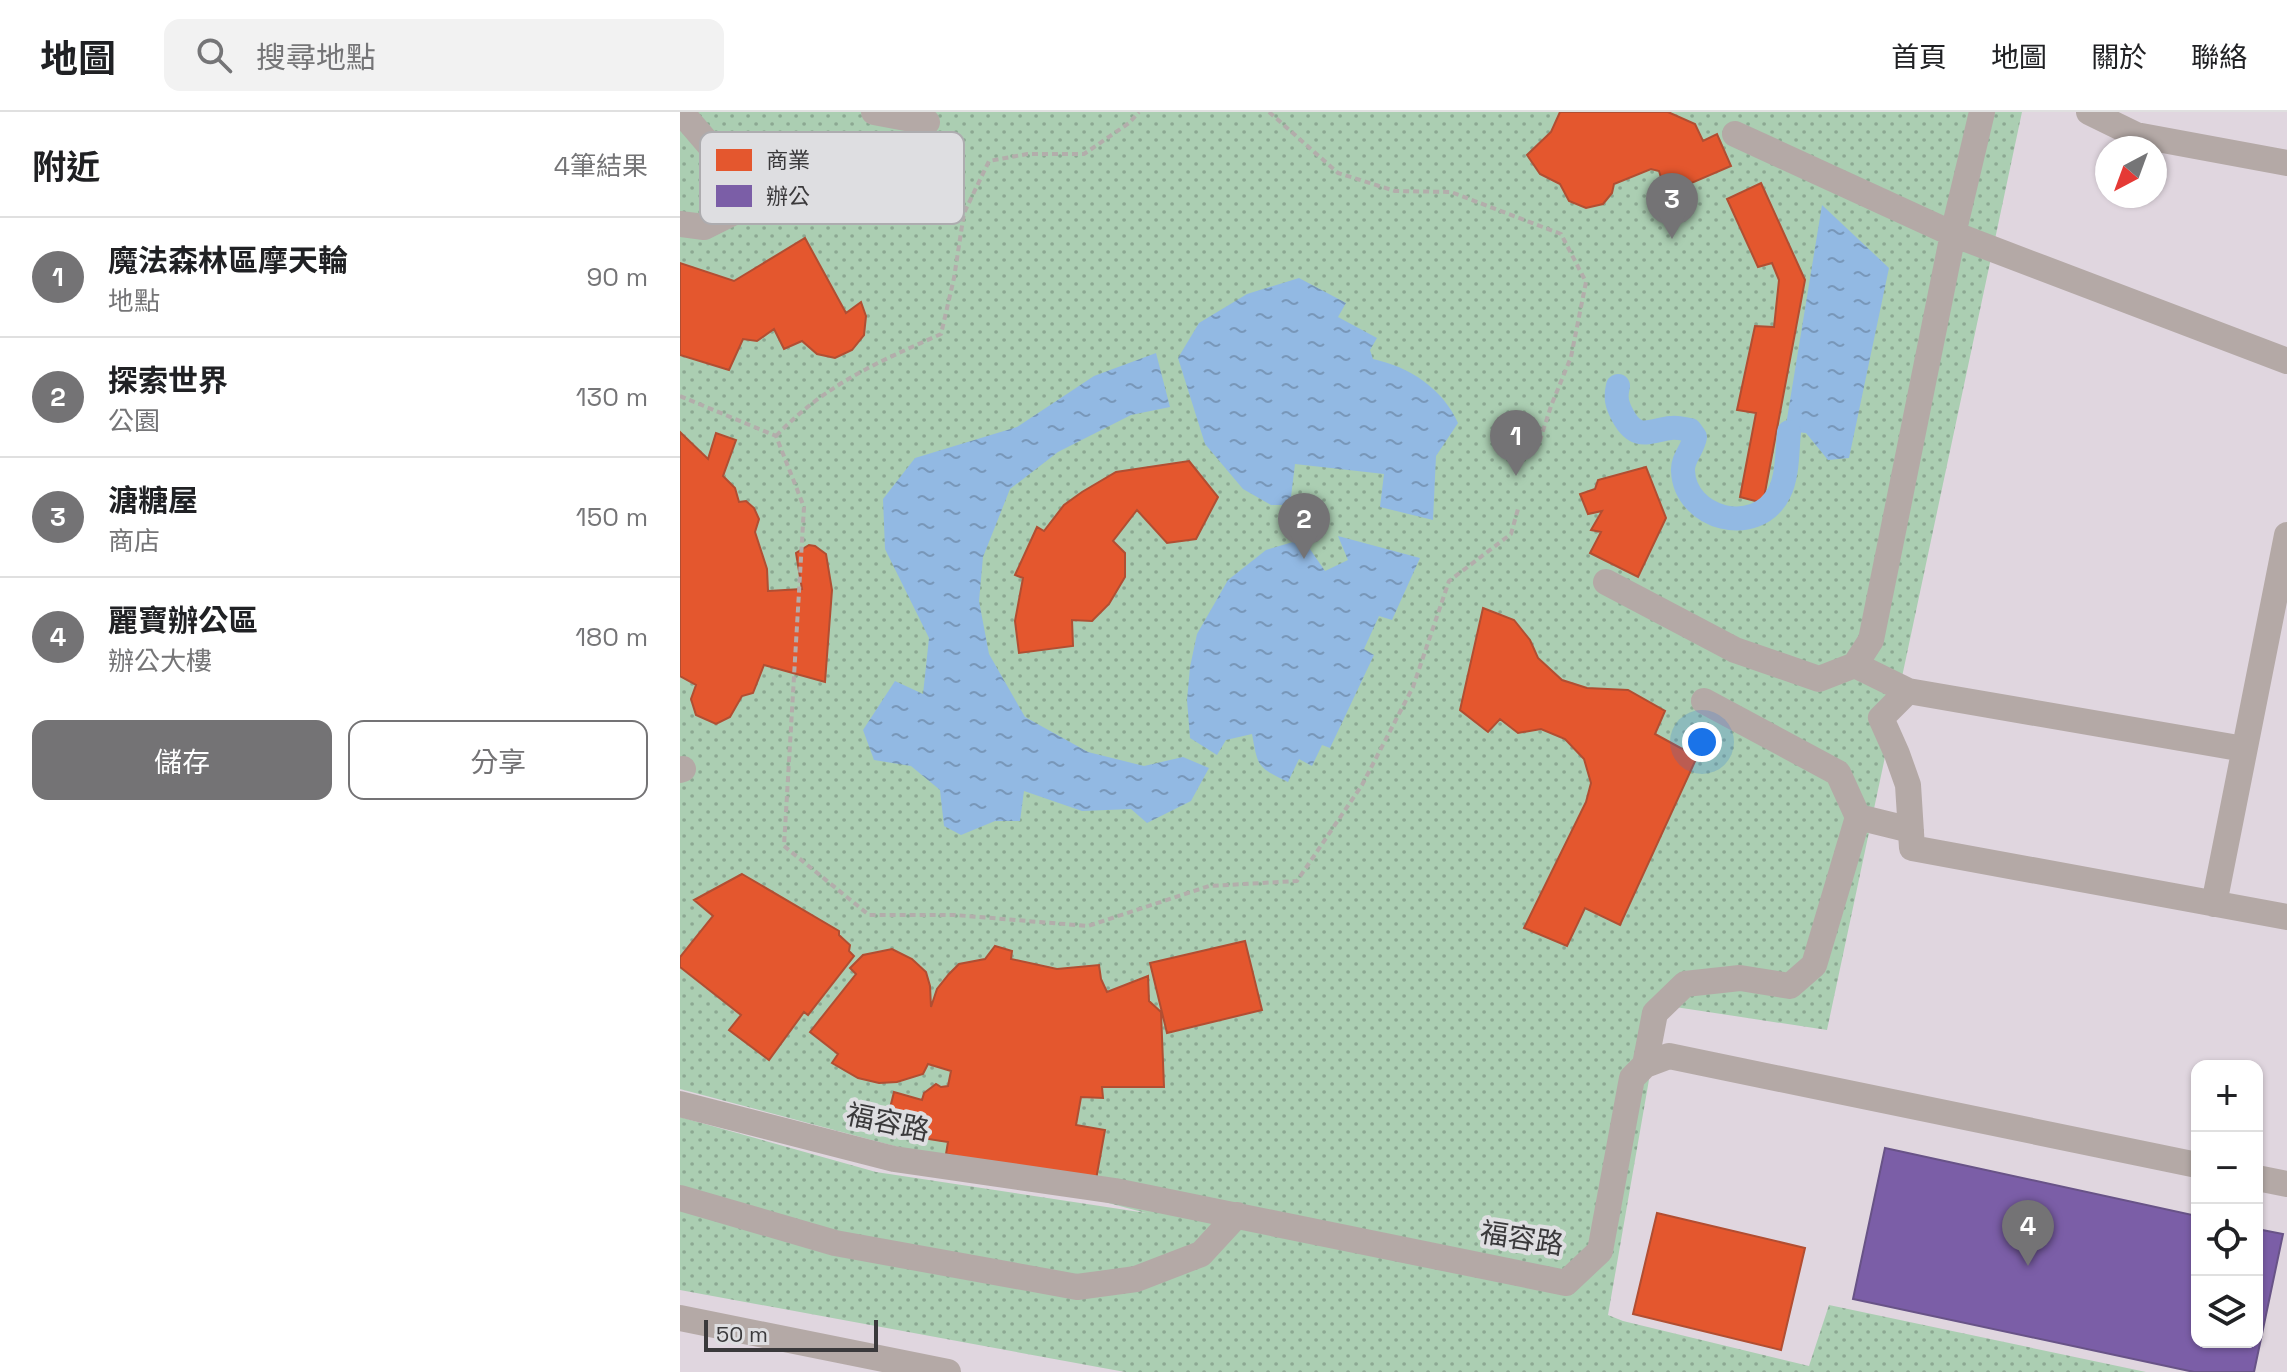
<!DOCTYPE html>
<html lang="zh-TW">
<meta charset="utf-8">
<style>
:root{--surface:#fff;--page:#f2f2f2;--text:#202124;--muted:#757577;--line:#e0e0e0;--accent:#747375}
body{margin:0;font-family:"Space Grotesk","Noto Sans TC",sans-serif;background:var(--page);color:var(--text)}
.controls{position:absolute;right:24px;bottom:24px;display:grid;overflow:hidden;border-radius:16px;box-shadow:0 2px 6px #0004}
.controls button{width:72px;height:72px;display:grid;place-items:center;padding:0;border:0;border-bottom:2px solid var(--line);background:var(--surface);color:var(--text);font:40px sans-serif}
.compass{position:absolute;left:1415px;top:24px;width:72px;height:72px;border-radius:50%;background:var(--surface);box-shadow:0 2px 6px #0004;rotate:221deg}
.scale{position:absolute;left:24px;bottom:20px;width:174px;box-sizing:border-box;padding-left:8px;border:4px solid #3a393b;border-top:0;font-size:22px;line-height:28px;white-space:nowrap;color:#3a393b;-webkit-text-stroke:6px #dedee1;paint-order:stroke}
.you{position:absolute;left:1022px;top:630px;width:28px;height:28px;margin:-20px;border:6px solid #fff;border-radius:50%;background:#1a73e8;box-shadow:0 0 0 12px #1a73e833}
.badge{display:grid;place-items:center;width:52px;height:52px;border-radius:50%;background:var(--accent);color:#fff;font-size:26px;font-weight:700}
.pin{position:absolute;translate:-50% -66px;filter:drop-shadow(0 2px 4px #0008)}
.pin::after{content:'';position:absolute;top:42px;width:28px;height:24px;background:inherit;clip-path:polygon(0 0,100% 0,50% 100%)}
.list{margin:0;padding:0;list-style:none}
h2{display:flex;justify-content:space-between;align-items:center;height:104px;margin:0;padding:0 32px;font-size:34px}
h2 small{font-size:26px;font-weight:400;color:var(--muted)}
.list li{display:grid;grid-template-columns:52px 1fr auto;gap:24px;align-items:center;box-sizing:border-box;height:120px;padding:0 32px;border-top:2px solid var(--line)}
.list b{display:block;font-size:30px;white-space:nowrap}
.list p{margin:0;font-size:26px;white-space:nowrap;color:var(--muted)}
.list em{font-size:26px;font-style:normal;color:var(--muted)}
.actions{display:flex;gap:16px;padding:24px 32px}
.actions a{flex:1;padding:18px 0;border:2px solid var(--accent);border-radius:16px;text-align:center;font-size:28px;color:var(--accent)}
.actions .main{background:var(--accent);color:#fff}
.icon{flex:none;width:44px;height:44px;fill:none;stroke:currentColor;stroke-width:2;stroke-linecap:round;stroke-linejoin:round}
.map{position:relative;flex:none;width:1607px;height:1260px;overflow:hidden}
header{display:flex;align-items:center;gap:48px;box-sizing:border-box;height:112px;padding:0 40px;background:var(--surface);border-bottom:2px solid var(--line)}
header strong{font-size:38px}
nav{display:flex;gap:44px;margin-inline-start:auto;font-size:28px}
.search{width:560px;height:72px;background:var(--page);display:flex;align-items:center;gap:20px;box-sizing:border-box;padding:0 28px;border-radius:16px;color:var(--muted);font-size:30px}
main{display:flex}
aside{flex:1;background:var(--surface)}
.map>svg:first-child{display:block}
.commercial{fill:#e0d6df;fill-rule:evenodd}
.grass{fill:url(#grass-dots)}
.water{fill:url(#water-ripples)}
.shops{fill:#e4572e;stroke:#b14e32;stroke-width:2}
.offices{fill:#7b5ea7;stroke:#685387;stroke-width:2}
.lines{fill:none;stroke-linecap:round;stroke-linejoin:round}
.canal{stroke:#92b9e3;stroke-width:24}
.path{stroke:#b3adab;stroke-width:4;stroke-dasharray:6 4;stroke-linecap:butt}
.minor{stroke:#b4a9a6;stroke-width:26}
.labels{text-anchor:middle;dominant-baseline:central;stroke-width:8;stroke-linejoin:round;paint-order:stroke}
.street-label{font-size:28px;fill:#3a393b;stroke:#dedee1}
.key{fill:#dedee1;stroke:#adacaf;stroke-width:2}
.key-label{font-size:22px;fill:#3a393b}
</style>
<header>
<strong>地圖</strong>
<div class="search"><svg class="icon" aria-label="search" viewBox="0 0 24 24"><circle cx="10" cy="10" r="6"/><path d="M15 15l6 6"/></svg>搜尋地點</div>
<nav><a>首頁</a><a>地圖</a><a>關於</a><a>聯絡</a></nav>
</header>
<main>
<aside>
<h2>附近<small>4筆結果</small></h2>
<ul class="list">
<li><span class="badge">1</span><div><b>魔法森林區摩天輪</b><p>地點</p></div><em>90 m</em></li>
<li><span class="badge">2</span><div><b>探索世界</b><p>公園</p></div><em>130 m</em></li>
<li><span class="badge">3</span><div><b>溏糖屋</b><p>商店</p></div><em>150 m</em></li>
<li><span class="badge">4</span><div><b>麗寶辦公區</b><p>辦公大樓</p></div><em>180 m</em></li>
</ul>
<div class="actions"><a class="main">儲存</a><a>分享</a></div>
</aside>
<div class="map">
<svg width="1607" height="1260" viewBox="0 0 1607 1260">
<defs>
<pattern id="grass-dots" width="8" height="8" patternUnits="userSpaceOnUse" patternTransform="scale(2)"><rect width="8" height="8" fill="#abceb2"/><path d="M2 2h.1M6 6h.1" fill="none" stroke="#8ca892" stroke-width="1.8" stroke-linecap="round"/></pattern>
<pattern id="water-ripples" width="26" height="14" patternUnits="userSpaceOnUse" patternTransform="scale(2)"><rect width="26" height="14" fill="#92b9e3"/><path d="M2 4q2-2 4 0t4 0M15 11q2-2 4 0t4 0" fill="none" stroke="#7897b9"/></pattern>
</defs>
<rect width="100%" height="100%" fill="#dfdfe0"/>
<!-- commercial -->
<path class="commercial" d="M 0,0 L 1607,0 L 1607,1260 L 0,1260 ZM 1427,36 L 1475,36 L 1475,84 L 1427,84 ZM 1517,954 L 1577,954 L 1577,1230 L 1517,1230 Z"/>
<!-- grass -->
<path class="grass" d="M 0,0 L 1342,0 L 1147,918 L 982,893 L 928,1203 L 943,1209 L 1129,1254 L 1149,1193 L 1466,1260 L 445,1260 L 0,1178 L 0,1005 L 196,1060 L 466,1101 L 0,977 Z"/>
<!-- water -->
<path class="water" d="M 1142,93 L 1209,156 L 1169,346 L 1148,348 L 1126,321 L 1105,319 Z
M 619,166 L 666,191 L 658,205 L 697,226 L 690,238 L 693,247 C 730,255 763,277 778,311 L 756,344 L 753,408 L 700,395 L 704,362 L 615,352 L 610,393 L 591,393 L 563,377 L 525,332 L 498,246 L 519,211 L 567,182 Z
M 476,241 L 490,295 L 451,303 L 378,340 L 330,377 L 303,445 L 299,489 L 309,542 L 345,605 L 408,640 L 464,654 L 503,645 L 529,656 L 511,689 L 467,711 L 451,697 L 402,699 L 344,679 L 340,709 L 315,709 L 281,723 L 264,714 L 260,678 L 231,654 L 194,648 L 183,618 L 215,569 L 243,582 L 249,526 L 205,437 L 203,387 L 235,346 L 337,315 L 414,264 Z
M 658,424 L 740,446 L 712,508 L 699,504 L 684,537 L 694,543 L 650,636 L 642,633 L 632,654 L 619,647 L 608,670 C 577,655 578,655 572,622 L 546,628 L 537,643 L 510,626 L 507,588 L 510,555 L 517,522 L 548,468 L 586,438 L 623,427 L 645,459 L 668,448 Z"/>
<!-- shops -->
<path class="shops" d="M 880,0 L 988,0 L 1015,12 L 1023,29 L 1037,22 L 1051,54 L 986,82 L 979,59 L 971,57 L 934,72 L 932,81 L 923,92 L 906,96 L 889,89 L 880,72 L 860,62 L 847,43 L 871,20 Z
M 1081,71 L 1125,168 L 1083,391 L 1060,385 L 1076,301 L 1057,298 L 1075,214 L 1094,215 L 1099,168 L 1092,151 L 1078,155 L 1047,87 Z
M 125,126 L 166,201 L 181,190 L 186,204 L 184,223 L 172,238 L 155,246 L 137,242 L 122,229 L 104,237 L 94,217 L 77,229 L 63,227 L 49,258 L 0,243 L 0,151 L 54,169 Z
M 0,320 L 28,347 L 36,321 L 56,328 L 43,364 L 55,376 L 59,390 L 66,389 L 74,396 L 79,407 L 75,420 L 87,457 L 88,479 L 122,477 L 116,441 L 129,433 L 135,434 L 146,442 L 152,478 L 145,570 L 84,553 L 73,581 L 62,584 L 50,605 L 36,612 L 16,603 L 11,587 L 16,573 L 0,564 Z
M 509,349 L 538,385 L 516,427 L 487,431 L 457,398 L 433,429 L 445,441 L 445,465 L 429,492 L 412,509 L 392,508 L 393,534 L 339,541 L 335,509 L 343,466 L 335,463 L 357,415 L 364,419 L 384,393 L 402,380 L 436,360 Z
M 966,355 L 986,406 L 958,465 L 910,441 L 921,420 L 911,418 L 922,399 L 908,402 L 900,382 L 915,377 L 918,368 Z
M 803,496 L 834,508 L 850,528 L 858,546 L 882,568 L 907,576 L 948,578 L 985,599 L 975,622 L 1017,645 L 940,813 L 905,796 L 887,834 L 844,816 L 906,690 L 911,671 L 904,647 L 885,627 L 861,617 L 838,621 L 820,607 L 808,620 L 780,598 Z
M 62,762 L 159,819 L 159,823 L 170,833 L 169,839 L 174,844 L 128,903 L 124,900 L 89,948 L 49,918 L 61,903 L 0,855 L 0,845 L 33,804 L 14,788 Z
M 565,829 L 582,898 L 487,921 L 470,851 Z
M 315,834 L 332,839 L 331,847 L 377,857 L 419,853 L 421,867 L 427,880 L 468,864 L 469,889 L 481,900 L 484,975 L 422,975 L 423,986 L 401,985 L 396,1013 L 425,1018 L 415,1073 L 266,1042 L 268,1030 L 204,1020 L 214,980 L 242,988 L 244,981 L 256,972 L 261,975 L 268,974 L 271,959 L 248,952 L 243,962 L 217,970 L 199,971 L 178,966 L 152,951 L 158,942 L 130,920 L 176,862 L 170,856 L 183,843 L 212,837 L 232,847 L 246,860 L 250,874 L 251,895 L 257,877 L 269,862 L 279,852 L 305,847 Z
M 977,1101 L 1125,1136 L 1101,1238 L 953,1202 Z"/>
<!-- offices -->
<path class="offices" d="M 1205,1036 L 1517,1104 L 1517,1230 L 1577,1230 L 1577,1117 L 1603,1122 L 1574,1260 L 1514,1260 L 1173,1187 Z"/>
<g class="lines">
<!-- canal -->
<path class="canal" d="M 938,274 C 935,286 937,293 943,304 C 957,330 970,318 991,316 C 997,315 1004,317 1010,318 L 1015,325 C 1013,337 1002,347 1003,359 C 1005,407 1076,426 1099,381 C 1108,364 1107,339 1109,320"/>
<!-- path -->
<path class="path" d="M 589,0 L 658,61 L 715,79 L 771,80 L 881,122 L 906,170 L 891,245 L 871,294 L 859,331
M 0,284 L 96,324 L 124,395 L 104,734 L 189,803 L 275,803 L 408,814 L 529,774 L 617,769 L 682,673 L 733,575 L 769,469 L 831,422 L 838,397
M 96,324 C 146,272 196,251 261,222 L 274,166 L 284,101 L 309,49 L 347,42 L 404,42 L 449,11 L 459,0"/>
<!-- minor -->
<path class="minor" d="M 194,0 L 247,10
M 1409,0 L 1456,23 L 1607,51
M 1055,22 L 1273,122 L 1607,249
M 0,112 L 24,115 L 62,96 L 56,64 L 1,0
M 926,470 L 1055,538 L 1139,567 L 1175,553 L 1191,528 L 1273,122 L 1302,0
M 1175,553 L 1228,579 L 1201,606 L 1217,642 L 1228,673 L 1232,736 L 1607,805
M 1228,579 L 1564,637
M 0,658 L 3,657
M 1178,705 L 1231,718
M 1534,792 L 1607,423
M 965,953 L 975,901 L 1005,872 L 1060,866 L 1110,874 L 1134,853 L 1178,705 L 1158,661 L 1024,589
M 0,992 L 214,1047 L 435,1079 L 886,1171 L 920,1139 L 952,966 L 965,953 L 989,944 L 1517,1053
M 1577,1066 L 1607,1072
M 0,1086 L 155,1131 L 397,1175 L 456,1167 L 521,1142 L 557,1103
M 0,1206 L 268,1260"/>
</g>
<g class="labels">
<!-- street labels -->
<g class="street-label">
<text transform="translate(208 1010) rotate(12)">福容路</text>
<text transform="translate(842 1126) rotate(9)">福容路</text>
</g>
</g>
<!-- legend -->
<rect x="20" y="20" width="264" height="92" rx="12" class="key"/>
<rect x="36" y="37" width="36" height="22" fill="#e4572e"/>
<rect x="36" y="73" width="36" height="22" fill="#7b5ea7"/>
<g class="key-label">
<text x="86" y="56">商業</text>
<text x="86" y="92">辦公</text>
</g>
</svg>
<div class="controls">
<button>+</button>
<button>−</button>
<button><svg class="icon" aria-label="locate" viewBox="0 0 24 24"><circle cx="12" cy="12" r="6"/><path d="M12 2v4M12 18v4M2 12h4M18 12h4"/></svg></button>
<button><svg class="icon" aria-label="layers" viewBox="0 0 24 24"><path d="M12 4l9 5-9 5-9-5zM3 14l9 5 9-5"/></svg></button>
</div>
<svg class="compass" viewBox="-18 -18 36 36"><path d="M0-13l5 13h-10z" fill="#e53935"/><path d="M0 13l5-13h-10z" fill="#757577"/></svg>
<div class="scale">50 m</div>
<div class="you"></div>
<div class="pin badge" style="left:836px;top:364px">1</div>
<div class="pin badge" style="left:624px;top:447px">2</div>
<div class="pin badge" style="left:992px;top:127px">3</div>
<div class="pin badge" style="left:1348px;top:1154px">4</div>
</div>
</main>
